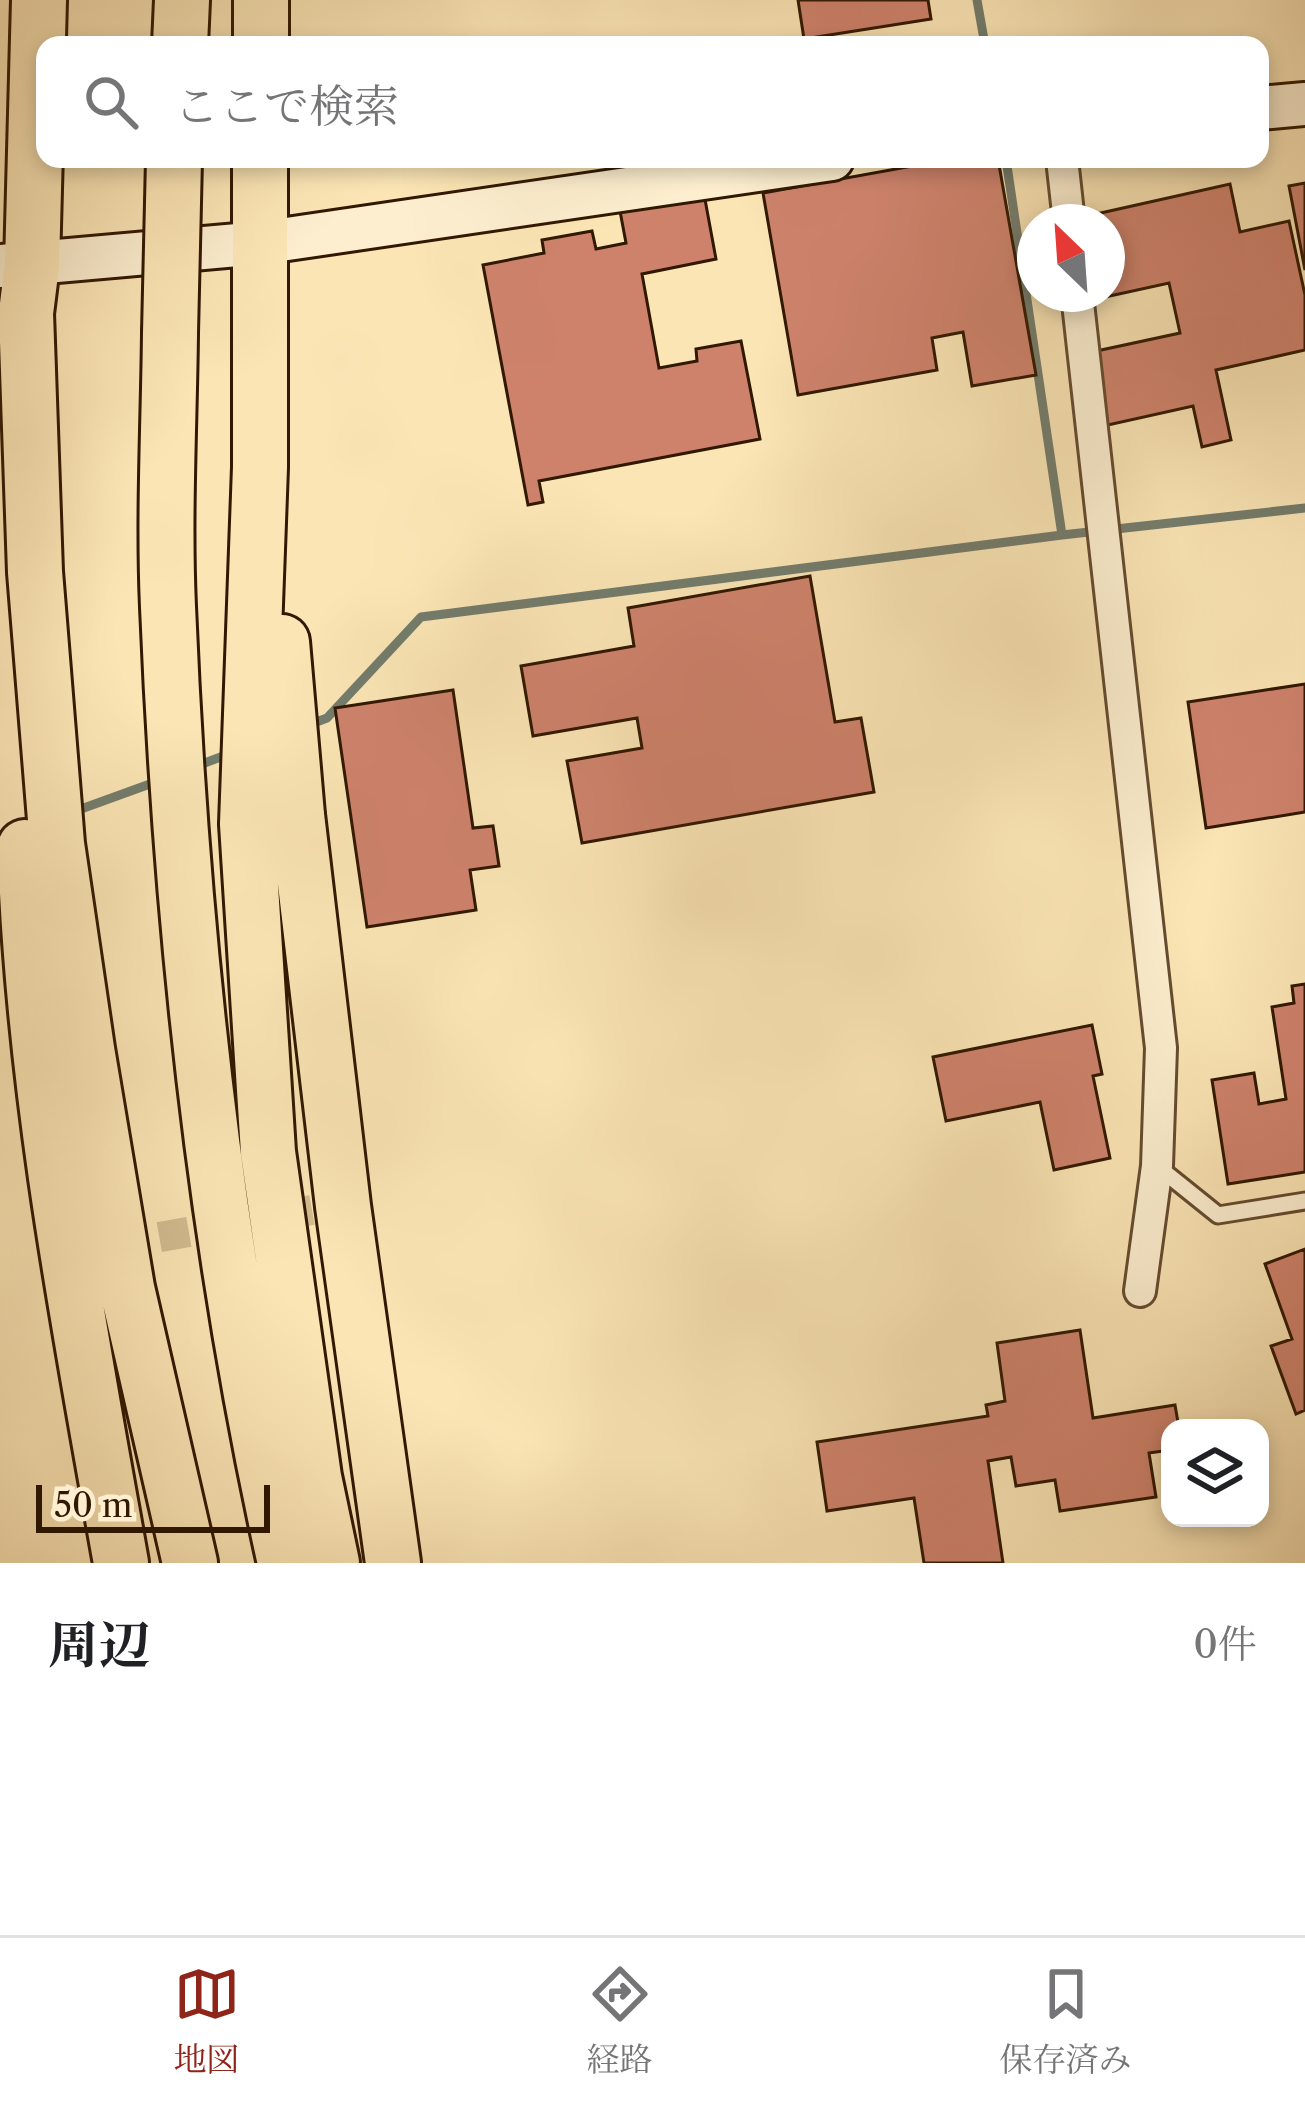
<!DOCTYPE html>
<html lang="ja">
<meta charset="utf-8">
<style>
:root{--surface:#fff;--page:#f6f6f6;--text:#202124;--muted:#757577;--line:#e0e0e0;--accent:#8f2418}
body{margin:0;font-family:"Libre Caslon Text","Noto Serif JP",serif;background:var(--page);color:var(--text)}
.controls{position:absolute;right:36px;bottom:36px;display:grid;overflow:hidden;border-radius:24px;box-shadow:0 6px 18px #0003}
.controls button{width:108px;height:108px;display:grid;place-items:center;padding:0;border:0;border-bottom:3px solid var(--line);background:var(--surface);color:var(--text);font:60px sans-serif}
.compass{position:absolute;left:1017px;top:204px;width:108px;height:108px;border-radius:50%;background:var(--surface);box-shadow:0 6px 18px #0003;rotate:335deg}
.scale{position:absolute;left:36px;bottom:30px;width:234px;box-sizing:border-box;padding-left:12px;border:6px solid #311801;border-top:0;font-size:33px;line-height:42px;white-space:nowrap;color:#311801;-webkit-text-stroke:9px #fceecf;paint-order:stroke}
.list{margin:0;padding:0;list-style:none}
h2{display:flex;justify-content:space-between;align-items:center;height:156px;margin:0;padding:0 48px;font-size:51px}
h2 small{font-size:39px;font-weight:400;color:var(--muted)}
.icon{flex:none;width:66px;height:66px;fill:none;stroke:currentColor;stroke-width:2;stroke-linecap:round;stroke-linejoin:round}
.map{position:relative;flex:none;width:1305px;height:1563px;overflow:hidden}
.search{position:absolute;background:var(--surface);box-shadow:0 6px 18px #0003;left:36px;right:36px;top:36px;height:132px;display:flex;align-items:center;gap:30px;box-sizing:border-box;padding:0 42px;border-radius:24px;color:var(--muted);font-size:45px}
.sheet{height:372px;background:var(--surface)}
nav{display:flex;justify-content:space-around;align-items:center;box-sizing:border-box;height:168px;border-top:3px solid var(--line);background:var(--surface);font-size:33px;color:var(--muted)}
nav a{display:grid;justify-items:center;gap:6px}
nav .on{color:var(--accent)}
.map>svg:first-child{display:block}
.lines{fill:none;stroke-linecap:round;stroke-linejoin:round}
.stream{stroke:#737c6c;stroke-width:9}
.building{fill:#ce826c;stroke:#311801;stroke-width:3}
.street-tunnel{stroke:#d3bc91;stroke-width:30;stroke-dasharray:30 15;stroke-linecap:butt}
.lane-casing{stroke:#644b2e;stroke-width:21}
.street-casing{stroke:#644b2e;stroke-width:36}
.secondary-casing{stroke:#311801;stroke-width:48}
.highway-casing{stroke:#311801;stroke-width:60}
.lane{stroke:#fceecf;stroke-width:15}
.street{stroke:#fceecf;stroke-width:30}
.secondary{stroke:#fceecf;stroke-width:42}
.highway{stroke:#fbe5b5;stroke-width:54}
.highway-bridge-casing{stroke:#311801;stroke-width:60;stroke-linecap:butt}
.highway-bridge{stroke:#fbe5b5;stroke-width:54}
</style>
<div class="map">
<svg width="1305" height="1563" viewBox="0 0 1305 1563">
<rect width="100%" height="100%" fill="#fbe5b5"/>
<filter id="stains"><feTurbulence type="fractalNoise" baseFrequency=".00167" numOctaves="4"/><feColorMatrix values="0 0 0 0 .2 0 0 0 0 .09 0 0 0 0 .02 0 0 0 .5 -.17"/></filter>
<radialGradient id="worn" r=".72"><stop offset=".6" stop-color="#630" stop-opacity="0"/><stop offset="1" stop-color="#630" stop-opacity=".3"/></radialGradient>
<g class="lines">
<!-- stream -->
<path class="stream" d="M 977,0 L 985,45
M 1006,159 L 1062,535
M 306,726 L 327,718 L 421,617 L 1062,535 L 1305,508
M 194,767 L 234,752
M 70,813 L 161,780"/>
</g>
<!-- building -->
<path class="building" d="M 798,0 L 928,0 L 931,19 L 804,39 Z
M 951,159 L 998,159 L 1036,375 L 972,386 L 963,332 L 932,338 L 937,370 L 798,395 L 763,193 Z
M 1305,183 L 1305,270 L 1289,186 Z
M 1230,184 L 1240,232 L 1289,221 L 1305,295 L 1305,350 L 1216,370 L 1231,440 L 1202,447 L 1193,406 L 1108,425 L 1092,352 L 1180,333 L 1169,283 L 1087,301 L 1085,294 L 1107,294 L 1107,222 L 1084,222 L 1083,217 Z
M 704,194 L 716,259 L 642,274 L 659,368 L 697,361 L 696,349 L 741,341 L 760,439 L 539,481 L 543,502 L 528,505 L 483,265 L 544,253 L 542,240 L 592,231 L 596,249 L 626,243 L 620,211 Z
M 810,576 L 835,722 L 861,718 L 874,792 L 582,843 L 567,761 L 642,748 L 637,718 L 533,736 L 521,666 L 634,646 L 628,608 Z
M 1305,684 L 1305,812 L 1206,828 L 1188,702 Z
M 453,690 L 473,828 L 493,826 L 499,866 L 470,870 L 476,910 L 367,927 L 335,708 Z
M 1305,984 L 1305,1172 L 1228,1184 L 1212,1080 L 1254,1073 L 1259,1104 L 1286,1099 L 1272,1007 L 1294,1003 L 1292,986 Z
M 1092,1025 L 1102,1074 L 1093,1076 L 1110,1158 L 1054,1170 L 1040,1102 L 946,1121 L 933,1057 Z
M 1305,1249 L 1305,1410 L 1296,1414 L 1271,1346 L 1292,1339 L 1265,1264 Z
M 1080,1330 L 1093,1418 L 1175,1405 L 1179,1428 L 1170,1428 L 1170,1450 L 1149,1453 L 1156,1497 L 1060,1511 L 1055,1480 L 1016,1486 L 1011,1457 L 988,1461 L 1003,1563 L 924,1563 L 914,1498 L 827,1511 L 817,1442 L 988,1416 L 986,1405 L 1005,1401 L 997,1343 Z"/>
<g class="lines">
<!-- street-tunnel -->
<path class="street-tunnel" d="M 115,1245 L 312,1210"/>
<!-- lane casing -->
<g class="lane-casing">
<path id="lane" d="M 1157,1166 L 1218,1215 L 1305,1201"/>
</g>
<!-- street casing -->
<g class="street-casing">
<path id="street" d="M 1062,159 L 1069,222
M 1077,294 L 1161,1048 L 1157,1166 L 1140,1291"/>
</g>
<!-- secondary casing -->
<g class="secondary-casing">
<path id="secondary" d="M 1260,108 L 1305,104
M 0,266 L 260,243 L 832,159"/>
</g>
<!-- highway casing -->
<g class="highway-casing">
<path id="highway" d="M 39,0 L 32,265 L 26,313 L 35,572 L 57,844 L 87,1049 L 127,1288 L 190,1563
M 180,45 L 182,0
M 261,45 L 261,0
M 260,159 L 260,467 L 247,824 L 268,1152 L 314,1477 L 332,1563
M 170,333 C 169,424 164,516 168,607 C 181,924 216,1253 285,1563
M 282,642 L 297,815 L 343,1206 L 393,1563
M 25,847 C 33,1087 79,1327 121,1563"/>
</g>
<!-- lane -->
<use href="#lane" class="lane"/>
<!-- street -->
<use href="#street" class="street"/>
<!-- secondary -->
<use href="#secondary" class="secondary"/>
<!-- highway -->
<use href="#highway" class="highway"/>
<!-- highway-bridge casing -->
<g class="highway-bridge-casing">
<path id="highway-bridge" d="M 170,333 L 174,159"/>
</g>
<!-- highway-bridge -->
<use href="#highway-bridge" class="highway-bridge"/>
</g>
<rect width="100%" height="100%" filter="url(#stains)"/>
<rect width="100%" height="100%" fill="url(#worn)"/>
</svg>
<div class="controls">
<button><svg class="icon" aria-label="layers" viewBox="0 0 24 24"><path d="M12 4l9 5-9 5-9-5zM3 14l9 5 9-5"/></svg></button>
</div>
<svg class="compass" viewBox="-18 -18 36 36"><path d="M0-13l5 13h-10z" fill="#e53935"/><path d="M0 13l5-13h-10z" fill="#757577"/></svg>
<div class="scale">50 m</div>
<div class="search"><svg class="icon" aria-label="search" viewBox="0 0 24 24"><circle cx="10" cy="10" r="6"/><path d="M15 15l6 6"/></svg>ここで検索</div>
</div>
<section class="sheet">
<h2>周辺<small>0件</small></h2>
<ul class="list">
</ul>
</section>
<nav>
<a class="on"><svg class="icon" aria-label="map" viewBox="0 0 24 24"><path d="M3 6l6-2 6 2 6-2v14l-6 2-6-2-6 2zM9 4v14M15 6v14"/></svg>地図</a>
<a><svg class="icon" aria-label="directions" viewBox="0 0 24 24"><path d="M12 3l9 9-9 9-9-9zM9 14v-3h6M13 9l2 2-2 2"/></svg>経路</a>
<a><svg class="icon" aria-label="saved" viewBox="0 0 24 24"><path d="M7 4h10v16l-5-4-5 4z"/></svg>保存済み</a>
</nav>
